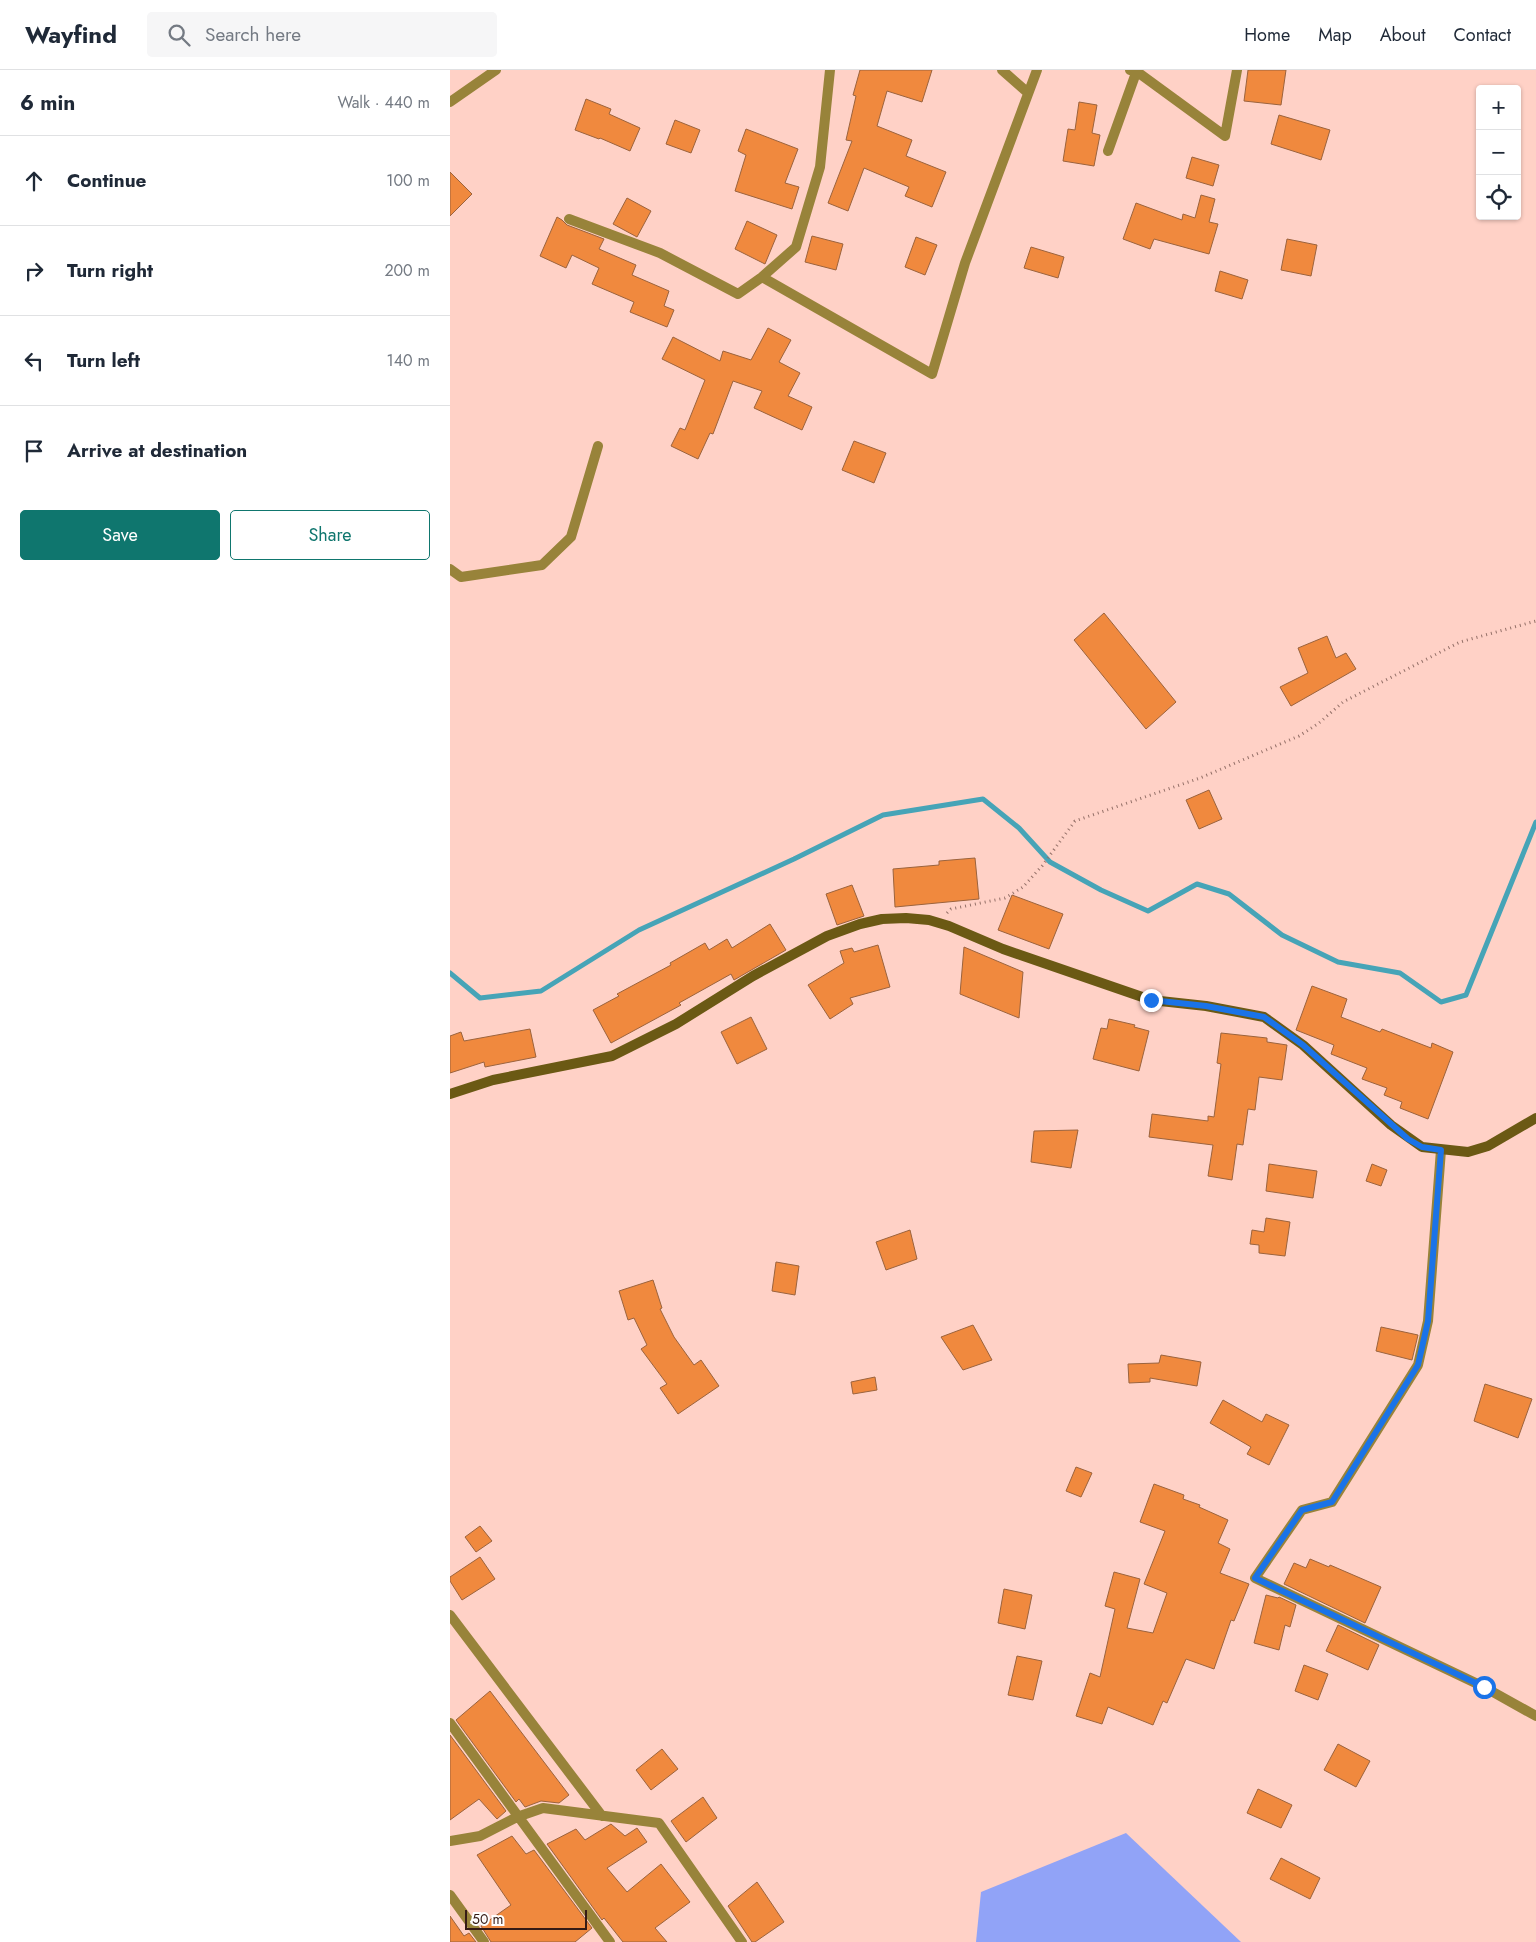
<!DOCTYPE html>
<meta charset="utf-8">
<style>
:root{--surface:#fff;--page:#f6f6f7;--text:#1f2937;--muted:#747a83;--line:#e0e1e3;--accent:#0f766e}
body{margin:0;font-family:Jost,sans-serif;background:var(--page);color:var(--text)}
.controls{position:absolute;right:15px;top:15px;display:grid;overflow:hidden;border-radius:5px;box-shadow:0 1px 4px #0004}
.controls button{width:45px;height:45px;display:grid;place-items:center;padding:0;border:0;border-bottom:1px solid var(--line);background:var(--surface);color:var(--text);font:25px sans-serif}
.scale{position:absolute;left:15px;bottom:12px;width:122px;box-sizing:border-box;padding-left:5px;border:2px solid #361b15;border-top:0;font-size:14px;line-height:18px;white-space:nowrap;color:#361b15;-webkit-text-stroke:4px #fefefe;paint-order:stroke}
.stop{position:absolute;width:15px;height:15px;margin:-11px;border:4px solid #1a73e8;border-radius:50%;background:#fff}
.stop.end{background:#1a73e8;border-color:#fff;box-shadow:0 1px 5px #0008}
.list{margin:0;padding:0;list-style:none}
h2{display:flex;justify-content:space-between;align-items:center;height:65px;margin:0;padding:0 20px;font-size:21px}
h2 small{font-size:16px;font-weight:400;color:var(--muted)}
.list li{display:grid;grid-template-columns:32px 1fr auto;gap:15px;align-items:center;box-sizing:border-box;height:90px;padding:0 20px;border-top:1px solid var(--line)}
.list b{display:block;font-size:19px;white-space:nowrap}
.list em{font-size:16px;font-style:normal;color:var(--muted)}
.actions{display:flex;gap:10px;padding:15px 20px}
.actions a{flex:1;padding:11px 0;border:1px solid var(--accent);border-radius:5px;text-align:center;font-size:18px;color:var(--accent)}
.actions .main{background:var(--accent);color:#fff}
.icon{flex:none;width:28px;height:28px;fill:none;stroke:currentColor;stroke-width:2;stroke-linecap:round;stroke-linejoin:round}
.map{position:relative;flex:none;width:1086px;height:1872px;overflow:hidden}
header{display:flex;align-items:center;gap:30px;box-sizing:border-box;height:70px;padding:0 25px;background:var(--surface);border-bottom:1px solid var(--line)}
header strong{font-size:24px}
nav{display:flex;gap:28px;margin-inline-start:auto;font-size:18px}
.search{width:350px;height:45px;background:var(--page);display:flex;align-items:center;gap:12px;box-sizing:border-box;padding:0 18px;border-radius:5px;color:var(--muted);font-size:19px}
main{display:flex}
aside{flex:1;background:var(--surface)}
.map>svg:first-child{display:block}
.forest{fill:#91a3f7}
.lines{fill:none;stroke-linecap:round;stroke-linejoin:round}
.stream{stroke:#46a4b7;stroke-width:5}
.building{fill:#f0893e;stroke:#9b633d}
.path{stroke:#947068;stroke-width:3;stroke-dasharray:1 4;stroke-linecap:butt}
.street{stroke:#98833a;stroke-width:10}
.secondary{stroke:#6b5914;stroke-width:10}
.route{stroke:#1a73e8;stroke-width:6}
</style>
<header>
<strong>Wayfind</strong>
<div class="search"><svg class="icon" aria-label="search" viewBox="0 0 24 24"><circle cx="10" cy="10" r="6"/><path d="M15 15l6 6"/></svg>Search here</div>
<nav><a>Home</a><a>Map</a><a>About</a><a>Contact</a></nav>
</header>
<main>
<aside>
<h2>6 min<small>Walk · 440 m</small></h2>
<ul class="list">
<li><svg class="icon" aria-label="ahead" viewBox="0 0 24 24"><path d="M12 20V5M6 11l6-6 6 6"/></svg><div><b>Continue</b></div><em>100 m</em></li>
<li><svg class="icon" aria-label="right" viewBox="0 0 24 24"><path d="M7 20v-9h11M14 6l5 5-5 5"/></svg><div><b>Turn right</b></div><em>200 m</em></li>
<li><svg class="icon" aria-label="left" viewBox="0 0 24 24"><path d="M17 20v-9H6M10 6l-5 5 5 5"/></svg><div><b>Turn left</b></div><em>140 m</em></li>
<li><svg class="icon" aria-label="arrive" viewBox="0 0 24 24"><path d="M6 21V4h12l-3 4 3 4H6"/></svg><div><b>Arrive at destination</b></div></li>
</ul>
<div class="actions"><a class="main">Save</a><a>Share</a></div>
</aside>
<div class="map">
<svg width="1086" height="1872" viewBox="0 0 1086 1872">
<rect width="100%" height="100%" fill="#ffd1c6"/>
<!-- forest -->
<path class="forest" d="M 676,1763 L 791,1872 L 526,1872 L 531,1822 Z"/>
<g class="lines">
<!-- stream -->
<path class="stream" d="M 0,903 L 30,928 L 91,921 L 189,860 L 344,789 L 433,745 L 533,729 L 569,758 L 600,792 L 651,820 L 698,841 L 747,814 L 779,824 L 832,865 L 888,892 L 950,903 L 991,932 L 1016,925 L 1086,752"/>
</g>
<!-- building -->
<path class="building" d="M 410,0 L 482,0 L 472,32 L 437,21 L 427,56 L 462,70 L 456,86 L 496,102 L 482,137 L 455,126 L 459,117 L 414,98 L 398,141 L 378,133 L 402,71 L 396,70 L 406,26 L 403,25 Z
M 798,0 L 836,0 L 831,35 L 794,31 Z
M 136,29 L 161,39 L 159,44 L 190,58 L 180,81 L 150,68 L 149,69 L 125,60 Z
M 629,32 L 647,35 L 642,63 L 650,65 L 644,96 L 613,91 L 618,59 L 625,60 Z
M 829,45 L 880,60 L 871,90 L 821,74 Z
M 225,50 L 250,60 L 241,83 L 216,74 Z
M 296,59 L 348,79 L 335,113 L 349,117 L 342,139 L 285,121 L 296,85 L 288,81 Z
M 742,87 L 769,95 L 763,116 L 736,108 Z
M 0,102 L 22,124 L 0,146 Z
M 751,125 L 765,129 L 759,152 L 768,154 L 759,184 L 704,169 L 700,179 L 673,169 L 686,133 L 732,150 L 733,144 L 745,148 Z
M 177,128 L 201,141 L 187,167 L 163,154 Z
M 107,147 L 112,150 L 117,155 L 154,169 L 149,179 L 186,195 L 182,205 L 219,221 L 214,236 L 224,240 L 217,257 L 180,242 L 184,232 L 142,214 L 149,198 L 122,185 L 116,198 L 90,186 Z
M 297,151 L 327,165 L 315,194 L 285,179 Z
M 362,166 L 393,174 L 386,200 L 355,192 Z
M 466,167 L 487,175 L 475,205 L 455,197 Z
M 837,169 L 867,175 L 861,206 L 831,200 Z
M 581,177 L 614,187 L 608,208 L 574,198 Z
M 770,201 L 798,210 L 792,229 L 765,221 Z
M 318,258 L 341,270 L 329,292 L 350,303 L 338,326 L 362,337 L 352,360 L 304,338 L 312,321 L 283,311 L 263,364 L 260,363 L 248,389 L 221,376 L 230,358 L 235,360 L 255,310 L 212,289 L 223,267 L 270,291 L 273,281 L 301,290 Z
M 404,371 L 436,383 L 424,413 L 392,400 Z
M 654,543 L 726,632 L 696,659 L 624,570 Z
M 877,566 L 886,588 L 896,583 L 906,599 L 841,636 L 830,617 L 858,603 L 848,578 Z
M 759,720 L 772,749 L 749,759 L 736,730 Z
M 525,788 L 529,829 L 445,837 L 443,799 L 489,795 L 489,791 Z
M 402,815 L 414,846 L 387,855 L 376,824 Z
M 562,825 L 613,844 L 599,879 L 548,860 Z
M 320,854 L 336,880 L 284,910 L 281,904 L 229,933 L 231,935 L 161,973 L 143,940 L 169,926 L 167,924 L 221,895 L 220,893 L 255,873 L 259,880 L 277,869 L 282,878 Z
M 428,875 L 440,917 L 400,928 L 403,934 L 380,949 L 358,915 L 394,893 L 390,881 L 402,878 L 404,882 Z
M 514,877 L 573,902 L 569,948 L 510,924 Z
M 862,916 L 897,929 L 891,947 L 930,962 L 932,959 L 981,978 L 982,973 L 1003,982 L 978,1049 L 950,1038 L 952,1032 L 934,1025 L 937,1018 L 912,1009 L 917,998 L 881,984 L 884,975 L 846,960 Z
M 301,947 L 317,979 L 287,994 L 271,962 Z
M 659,949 L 685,955 L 684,957 L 699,961 L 689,1001 L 643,989 L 651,958 L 657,959 Z
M 80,959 L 86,987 L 35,997 L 34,992 L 0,1003 L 0,966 L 11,962 L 14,971 Z
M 771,963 L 817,968 L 817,972 L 837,975 L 832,1010 L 809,1007 L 805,1040 L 798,1039 L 793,1075 L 787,1074 L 782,1110 L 758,1106 L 763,1075 L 699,1067 L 702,1044 L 758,1051 L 758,1046 L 764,1047 L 771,994 L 767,993 Z
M 628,1060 L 621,1098 L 581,1092 L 584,1061 Z
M 819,1094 L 867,1101 L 863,1128 L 816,1121 Z
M 922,1094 L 937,1100 L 931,1116 L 916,1111 Z
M 816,1148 L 840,1152 L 835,1186 L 809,1183 L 809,1175 L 800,1174 L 802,1160 L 814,1162 Z
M 460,1160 L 467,1189 L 436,1200 L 426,1172 Z
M 326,1192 L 349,1196 L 345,1225 L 322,1221 Z
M 203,1210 L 212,1238 L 210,1239 L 224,1267 L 244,1295 L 251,1290 L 269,1316 L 228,1344 L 210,1318 L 217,1314 L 191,1279 L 197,1275 L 184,1248 L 178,1250 L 169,1221 Z
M 523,1255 L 542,1290 L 513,1300 L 491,1267 Z
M 931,1257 L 968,1265 L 962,1290 L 926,1281 Z
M 711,1285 L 751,1292 L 747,1316 L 700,1308 L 700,1312 L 679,1313 L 678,1294 L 709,1293 Z
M 425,1307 L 427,1320 L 403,1324 L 401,1312 Z
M 1035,1314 L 1082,1329 L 1068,1368 L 1024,1351 Z
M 773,1330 L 812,1352 L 816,1344 L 839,1355 L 819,1395 L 797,1384 L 801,1377 L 760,1353 Z
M 626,1397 L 642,1403 L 631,1427 L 616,1421 Z
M 704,1414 L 734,1425 L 733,1429 L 750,1435 L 749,1437 L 778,1450 L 768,1473 L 780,1479 L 770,1503 L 799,1514 L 784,1551 L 781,1550 L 764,1599 L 736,1589 L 717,1633 L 713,1631 L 703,1655 L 658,1637 L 652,1654 L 626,1646 L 640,1603 L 650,1607 L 665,1539 L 655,1536 L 664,1502 L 690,1509 L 677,1558 L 703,1563 L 717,1523 L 694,1514 L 715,1461 L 690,1452 Z
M 30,1456 L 42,1471 L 26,1482 L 15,1467 Z
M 30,1487 L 45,1509 L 12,1530 L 0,1511 L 0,1507 Z
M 860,1489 L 879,1497 L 880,1495 L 931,1517 L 915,1553 L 834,1514 L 844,1493 L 856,1498 Z
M 554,1519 L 582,1525 L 575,1559 L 548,1553 Z
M 816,1525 L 828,1528 L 829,1527 L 846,1535 L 840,1557 L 835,1555 L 829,1580 L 804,1573 Z
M 888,1555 L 929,1575 L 918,1600 L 876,1581 Z
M 567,1586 L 592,1591 L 583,1630 L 558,1625 Z
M 854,1595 L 878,1604 L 868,1630 L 845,1621 Z
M 40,1621 L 119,1725 L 109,1733 L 91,1731 L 75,1737 L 69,1729 L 66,1732 L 6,1650 Z
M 0,1665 L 56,1741 L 47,1749 L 29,1729 L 0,1750 Z
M 888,1674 L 920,1691 L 906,1717 L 874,1700 Z
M 212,1679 L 228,1699 L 201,1720 L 186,1700 Z
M 808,1719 L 842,1735 L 831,1758 L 797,1743 Z
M 253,1727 L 267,1748 L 236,1772 L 221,1751 Z
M 161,1754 L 175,1766 L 187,1758 L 197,1772 L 157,1798 L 177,1822 L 211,1794 L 240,1832 L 205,1858 L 217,1872 L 173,1872 L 154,1848 L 152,1850 L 97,1774 L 126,1759 L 135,1770 Z
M 62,1766 L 76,1784 L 84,1780 L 142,1858 L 125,1872 L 41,1872 L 31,1856 L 61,1835 L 27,1785 Z
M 831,1788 L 870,1808 L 860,1829 L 820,1809 Z
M 307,1812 L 334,1852 L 305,1872 L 302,1872 L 278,1836 Z
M 0,1846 L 14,1866 L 19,1863 L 26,1872 L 0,1872 Z"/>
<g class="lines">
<!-- path -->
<path class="path" d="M 497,843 L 501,839 L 555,828 L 573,817 L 592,796 L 625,751 L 750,708 L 849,666 L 869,653 L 893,632 L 1010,572 L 1086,551"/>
<!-- street -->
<path class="street" d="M 552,0 L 577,22
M 680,0 L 686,1 L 775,66 L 787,0
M 0,32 L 46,0
M 658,81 L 687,0
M 119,149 L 210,183 L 288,224 L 312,207 L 346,177 L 370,97 L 380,0
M 312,207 L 482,304 L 515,193 L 587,0
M 0,499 L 11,507 L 92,495 L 121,467 L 148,376
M 991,1080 L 978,1251 L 968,1295 L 882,1432 L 852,1440 L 805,1508 L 1034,1617 L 1086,1646
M 0,1545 L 152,1746
M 0,1653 L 160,1872
M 0,1771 L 30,1766 L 67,1747 L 93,1738 L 209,1753 L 292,1872
M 0,1825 L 34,1872"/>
<!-- secondary -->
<path class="secondary" d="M 0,1024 L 43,1010 L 162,986 L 226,954 L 303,906 L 377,866 L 410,854 L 432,849 L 456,848 L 479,850 L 499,856 L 553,879 L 701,930 L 756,936 L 814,947 L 853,975 L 941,1055 L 972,1077 L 1018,1082 L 1038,1076 L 1086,1048"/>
</g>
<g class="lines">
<!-- route -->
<path class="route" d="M 701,930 L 756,936 L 814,947 L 853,975 L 958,1069 L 972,1077 L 991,1080 L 978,1251 L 968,1295 L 882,1432 L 852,1440 L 805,1508 L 1034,1617"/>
</g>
</svg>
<div class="controls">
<button>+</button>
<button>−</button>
<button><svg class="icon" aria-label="locate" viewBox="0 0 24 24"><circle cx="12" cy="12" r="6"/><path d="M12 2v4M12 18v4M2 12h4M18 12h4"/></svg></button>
</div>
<div class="scale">50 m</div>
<div class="stop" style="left:1034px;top:1617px"></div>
<div class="stop end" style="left:701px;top:930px"></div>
</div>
</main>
